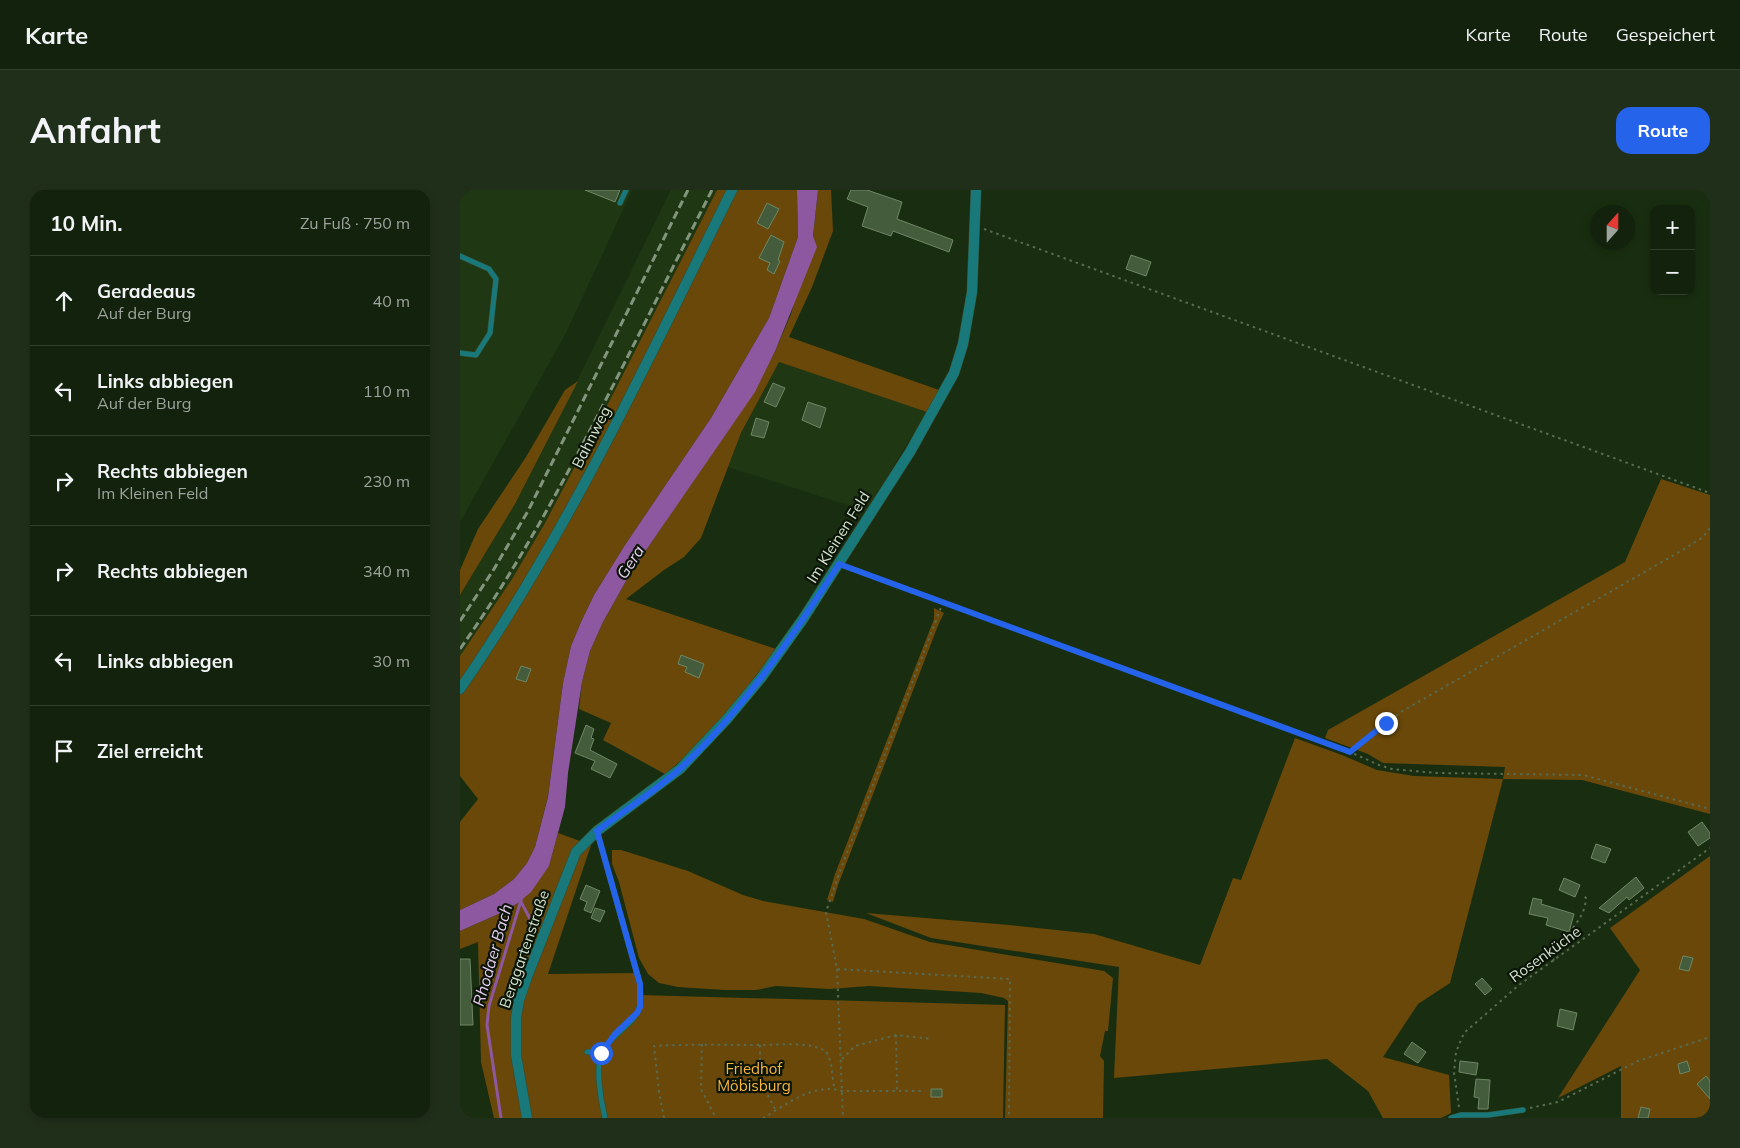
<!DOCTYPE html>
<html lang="de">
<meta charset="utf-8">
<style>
:root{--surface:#13220c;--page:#202f1a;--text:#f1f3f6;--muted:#9da49d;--line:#323f2d;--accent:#2563eb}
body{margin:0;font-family:Mulish,sans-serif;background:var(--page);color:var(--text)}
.controls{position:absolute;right:15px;top:15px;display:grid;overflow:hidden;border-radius:10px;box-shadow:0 2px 8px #0003}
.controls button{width:45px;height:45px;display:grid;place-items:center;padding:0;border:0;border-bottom:1px solid var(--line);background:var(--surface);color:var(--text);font:25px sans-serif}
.compass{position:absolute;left:1130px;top:15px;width:45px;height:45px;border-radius:50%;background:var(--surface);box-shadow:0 2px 8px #0003;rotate:21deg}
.stop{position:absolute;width:15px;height:15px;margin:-11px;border:4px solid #2563eb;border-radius:50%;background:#fff}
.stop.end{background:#2563eb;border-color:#fff;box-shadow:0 1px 5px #0008}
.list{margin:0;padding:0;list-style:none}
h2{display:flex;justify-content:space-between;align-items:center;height:65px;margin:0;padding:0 20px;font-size:21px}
h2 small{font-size:16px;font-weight:400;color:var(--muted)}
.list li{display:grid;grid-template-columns:32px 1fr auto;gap:15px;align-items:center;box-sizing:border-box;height:90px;padding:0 20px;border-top:1px solid var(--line)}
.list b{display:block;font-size:19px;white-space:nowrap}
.list p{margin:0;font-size:16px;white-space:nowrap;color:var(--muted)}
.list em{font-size:16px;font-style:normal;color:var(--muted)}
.icon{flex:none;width:28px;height:28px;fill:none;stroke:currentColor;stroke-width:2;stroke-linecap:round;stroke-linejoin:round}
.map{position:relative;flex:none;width:1250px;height:928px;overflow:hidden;border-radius:15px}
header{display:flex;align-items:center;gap:30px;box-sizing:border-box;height:70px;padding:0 25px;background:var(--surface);border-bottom:1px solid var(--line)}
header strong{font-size:24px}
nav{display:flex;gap:28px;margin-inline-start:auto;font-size:18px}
.intro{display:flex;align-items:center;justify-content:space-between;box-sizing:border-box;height:120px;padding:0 30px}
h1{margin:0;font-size:35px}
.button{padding:12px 22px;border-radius:15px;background:var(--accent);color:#fff;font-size:18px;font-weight:700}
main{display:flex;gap:30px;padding:0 30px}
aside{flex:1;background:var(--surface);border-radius:15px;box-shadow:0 2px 8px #0003}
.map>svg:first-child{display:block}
.built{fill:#1f3813}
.green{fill:#694809}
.water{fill:#8e58a0}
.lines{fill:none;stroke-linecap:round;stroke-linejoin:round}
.stream{stroke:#8e58a0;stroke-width:3}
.building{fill:#445c3b;stroke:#6e8764}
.lane-casing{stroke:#374b2e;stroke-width:6}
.street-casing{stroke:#374b2e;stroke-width:11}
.path{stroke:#586b50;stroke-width:2;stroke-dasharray:2.5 4;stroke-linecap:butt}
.lane{stroke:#19787a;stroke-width:5}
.street{stroke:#19787a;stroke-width:10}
.rail{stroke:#84957d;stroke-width:3;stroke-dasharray:8 4;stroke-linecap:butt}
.route{stroke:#2563eb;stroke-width:6}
.labels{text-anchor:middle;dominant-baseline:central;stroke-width:4.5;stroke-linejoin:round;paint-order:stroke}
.street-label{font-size:15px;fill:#d3e1ce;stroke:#0a1407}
.park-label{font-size:15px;fill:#fbb539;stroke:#0a1407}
.water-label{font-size:16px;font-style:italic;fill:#e8ccf3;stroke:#0a1407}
</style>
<header>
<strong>Karte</strong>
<nav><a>Karte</a><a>Route</a><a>Gespeichert</a></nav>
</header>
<div class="intro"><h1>Anfahrt</h1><a class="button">Route</a></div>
<main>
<aside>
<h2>10 Min.<small>Zu Fuß · 750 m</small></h2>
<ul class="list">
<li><svg class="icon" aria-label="ahead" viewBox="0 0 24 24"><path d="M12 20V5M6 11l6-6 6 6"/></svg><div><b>Geradeaus</b><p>Auf der Burg</p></div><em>40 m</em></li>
<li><svg class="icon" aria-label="left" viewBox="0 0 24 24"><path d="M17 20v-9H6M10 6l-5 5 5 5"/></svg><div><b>Links abbiegen</b><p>Auf der Burg</p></div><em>110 m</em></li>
<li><svg class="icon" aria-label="right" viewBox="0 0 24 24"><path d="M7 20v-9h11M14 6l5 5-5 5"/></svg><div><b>Rechts abbiegen</b><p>Im Kleinen Feld</p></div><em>230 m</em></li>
<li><svg class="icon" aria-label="right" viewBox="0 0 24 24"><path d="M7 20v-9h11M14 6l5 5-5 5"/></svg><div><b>Rechts abbiegen</b></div><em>340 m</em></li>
<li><svg class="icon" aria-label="left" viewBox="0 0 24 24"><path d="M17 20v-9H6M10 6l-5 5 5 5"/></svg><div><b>Links abbiegen</b></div><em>30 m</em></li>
<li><svg class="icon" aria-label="arrive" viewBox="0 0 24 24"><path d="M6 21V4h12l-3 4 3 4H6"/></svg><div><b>Ziel erreicht</b></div></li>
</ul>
</aside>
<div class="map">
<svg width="1250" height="928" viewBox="0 0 1250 928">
<rect width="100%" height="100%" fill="#192e10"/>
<!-- built -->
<path class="built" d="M 0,0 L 172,0 L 106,143 L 0,332 Z
M 211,0 L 257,0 L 151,208 L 85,333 L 52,389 L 0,466 L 0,405 L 55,314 L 84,258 Z
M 319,172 L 467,222 L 406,321 L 268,277 L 281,243 Z"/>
<!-- green -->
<path class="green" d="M 257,0 L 337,0 L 338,47 L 309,128 L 251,228 L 165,355 L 134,405 L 121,432 L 111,456 L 103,493 L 88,606 L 75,657 L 67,673 L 54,689 L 34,704 L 0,720 L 0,632 L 18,609 L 0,586 L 0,466 L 52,389 L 85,333 L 151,208 Z
M 358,0 L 371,0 L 373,41 L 352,97 L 329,147 L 479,200 L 467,222 L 319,172 L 281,243 L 241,348 L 224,367 L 204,380 L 166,409 L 316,459 C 283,503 248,550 205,584 L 143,550 L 151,533 L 119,519 L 122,492 L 130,461 L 143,432 L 171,382 L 294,202 L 316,159 L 331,124 L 353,47 Z
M 118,191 L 55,314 L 0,405 L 0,380 L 18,339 L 66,267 L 105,200 Z
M 1201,289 L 1250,305 L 1250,624 L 1122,590 L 1043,589 L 990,793 L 958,814 L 923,867 L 989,885 L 991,923 L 981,928 L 923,928 L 908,901 L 867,869 L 654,888 L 659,777 L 471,748 L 406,723 L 549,735 L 634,744 L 740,775 L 773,688 L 781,690 L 835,548 L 882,565 L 917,580 L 954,586 L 1043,589 L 1045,577 L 923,573 L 908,564 L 865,548 L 868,540 L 1165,372 Z
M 474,418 L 484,423 L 479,433 L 378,695 L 373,712 L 367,710 L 375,684 L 474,429 Z
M 98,643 L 131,655 L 88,784 L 175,783 L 180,805 L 545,815 L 543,928 L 34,928 L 21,872 L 18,752 L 0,759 L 0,741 L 43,722 L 58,713 L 89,676 Z
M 152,660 L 161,660 L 228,681 L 283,705 L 303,711 L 404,729 L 470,752 L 644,781 L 653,788 L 648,841 L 645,841 L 640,866 L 644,871 L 643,928 L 545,928 L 548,811 L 544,808 L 521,803 L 409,796 L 370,799 L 316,796 L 296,800 L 265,800 L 218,797 L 199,793 L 188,784 L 179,768 L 159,692 L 152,674 Z
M 1250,666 L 1250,928 L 1161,928 L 1161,876 L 1098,908 L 1180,780 L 1150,738 Z"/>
<!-- water -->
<path class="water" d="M 337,0 L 358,0 L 353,46 L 357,57 L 316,159 L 295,202 L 171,382 L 143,432 L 130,461 L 122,492 L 108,583 L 105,617 L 89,676 L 71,702 L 58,713 L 43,722 L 0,741 L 0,720 L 34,704 L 54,689 L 67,673 L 75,657 L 88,607 L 103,493 L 111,456 L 121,432 L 134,405 L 165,355 L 251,228 L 309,128 L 338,47 Z"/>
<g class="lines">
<!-- stream -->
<path class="stream" d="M 61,712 L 76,740
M 41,928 L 27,835 L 29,816 L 62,707"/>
</g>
<!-- building -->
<path class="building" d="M 125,0 L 160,0 L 155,12 Z
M 391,0 L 407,0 L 442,12 L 437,29 L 493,50 L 489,62 L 433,41 L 431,46 L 402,36 L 408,17 L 387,9 Z
M 307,13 L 319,19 L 308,39 L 297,33 Z
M 311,45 L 324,52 L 318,70 L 320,71 L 314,84 L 307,80 L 310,73 L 299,68 Z
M 671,65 L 691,72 L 686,86 L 666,79 Z
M 313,193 L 325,198 L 316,217 L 304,212 Z
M 348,212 L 366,218 L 360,238 L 342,230 Z
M 296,228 L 309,232 L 304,248 L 291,245 Z
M 221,465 L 244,474 L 239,488 L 225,482 L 227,477 L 218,474 Z
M 61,476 L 71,479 L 66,492 L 56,489 Z
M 126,535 L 134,539 L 131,548 L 134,549 L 130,560 L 157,574 L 150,588 L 131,579 L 135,571 L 115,563 Z
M 1242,632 L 1250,643 L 1250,648 L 1238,656 L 1228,642 Z
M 1136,654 L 1151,659 L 1145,673 L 1131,668 Z
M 1176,687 L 1184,698 L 1169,710 L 1167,707 L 1149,723 L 1139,718 Z
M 1104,688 L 1120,695 L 1115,707 L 1099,700 Z
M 126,695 L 140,701 L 131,723 L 124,720 L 127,712 L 120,709 Z
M 1073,708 L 1082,710 L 1081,714 L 1114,724 L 1109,742 L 1086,735 L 1088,728 L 1069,724 Z
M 135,718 L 145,721 L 140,732 L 131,728 Z
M 1223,766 L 1233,768 L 1229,781 L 1219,779 Z
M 0,769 L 10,769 L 13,835 L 0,835 Z
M 1022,788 L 1032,799 L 1025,805 L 1015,794 Z
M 1100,819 L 1117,823 L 1113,840 L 1097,836 Z
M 952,852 L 966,862 L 958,873 L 944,864 Z
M 1000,871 L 1018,873 L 1016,885 L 999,882 Z
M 1227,871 L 1230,881 L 1220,884 L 1218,874 Z
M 1246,886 L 1250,891 L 1250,909 L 1237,894 Z
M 1016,889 L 1030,890 L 1028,919 L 1018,919 L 1019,908 L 1014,907 Z
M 471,899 L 482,899 L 482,907 L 471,907 Z
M 1181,917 L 1190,919 L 1188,928 L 1178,928 Z"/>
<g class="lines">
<!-- lane casing -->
<g class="lane-casing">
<path id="lane" d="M 160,13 L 166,0
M 0,66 L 29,79 L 36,89 L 30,143 L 16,165 L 0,163
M 137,642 L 180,794 C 180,802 182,810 179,818 C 175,834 150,845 142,862 C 135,877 141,912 145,928
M 127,862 L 142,861
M 991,928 L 1001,925 L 1028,925 L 1063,920"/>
</g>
<!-- street casing -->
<g class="street-casing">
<path id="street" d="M 0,499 C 108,343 188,170 272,0
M 67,928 L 56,865 L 56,828 L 59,810 L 67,787 L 116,662 L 137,641 L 220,579 L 267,529 L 301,488 L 343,429 L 450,262 L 494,183 L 503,154 L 512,102 L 516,0"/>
</g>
<!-- path -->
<path class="path" d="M 524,39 L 1250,303
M 388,377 L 890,562 L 919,575 L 932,579 L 977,583 L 1123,585 L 1250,619
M 483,412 L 380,681 L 366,722 L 377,779 L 550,789 L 549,928
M 890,562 L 941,522 L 1221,361 L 1243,347 L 1250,338
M 1093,771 C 1095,767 1097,761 1099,756 C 1109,740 1125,729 1126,708 L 1122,704
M 377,779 L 383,928
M 436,845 L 437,901
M 242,854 L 241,899 L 256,928
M 300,855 L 300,890 L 316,921
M 382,869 L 395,856 L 436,845 L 472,849
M 999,917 L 994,883 L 996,862 L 1004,843 L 1059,795 L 1250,658
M 1070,918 L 1098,912 L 1178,871 L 1250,847
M 204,928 L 199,902 L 194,856 C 229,854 263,855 298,855 C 320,855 346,851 366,861 L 371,873 L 374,898
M 303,928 C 326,915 354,892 382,901 L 462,901"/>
<!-- lane -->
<use href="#lane" class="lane"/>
<!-- street -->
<use href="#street" class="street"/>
<!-- rail -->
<path class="rail" d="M 0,431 L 34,379 L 68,321 L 228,0
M 0,459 C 65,367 117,267 168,166 C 196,111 224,55 252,0"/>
</g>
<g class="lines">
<!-- route -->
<path class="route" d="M 141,863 L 155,844 L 177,823 L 180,817 L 180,794 L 137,641 C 165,620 196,601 222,577 C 284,519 333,446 379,374 L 890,562 L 926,533"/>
</g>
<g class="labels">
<!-- street labels -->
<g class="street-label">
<text transform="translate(131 247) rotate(-63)">Bahnweg</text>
<text transform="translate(378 347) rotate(-58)">Im Kleinen Feld</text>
<text transform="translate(64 759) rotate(-71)">Berggartenstraße</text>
<text transform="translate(1085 764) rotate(-36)">Rosenküche</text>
</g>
<!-- park labels -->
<g class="park-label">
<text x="294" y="878">Friedhof<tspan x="294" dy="17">Möbisburg</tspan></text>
</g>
<!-- water labels -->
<g class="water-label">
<text transform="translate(170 372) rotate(-57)">Gera</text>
<text transform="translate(32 765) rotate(-74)">Rhodaer Bach</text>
</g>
</g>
</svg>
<div class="controls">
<button>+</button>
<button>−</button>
</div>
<svg class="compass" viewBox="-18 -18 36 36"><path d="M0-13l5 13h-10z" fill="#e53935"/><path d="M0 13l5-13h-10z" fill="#9da49d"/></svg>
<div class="stop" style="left:141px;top:863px"></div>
<div class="stop end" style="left:926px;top:533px"></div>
</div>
</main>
